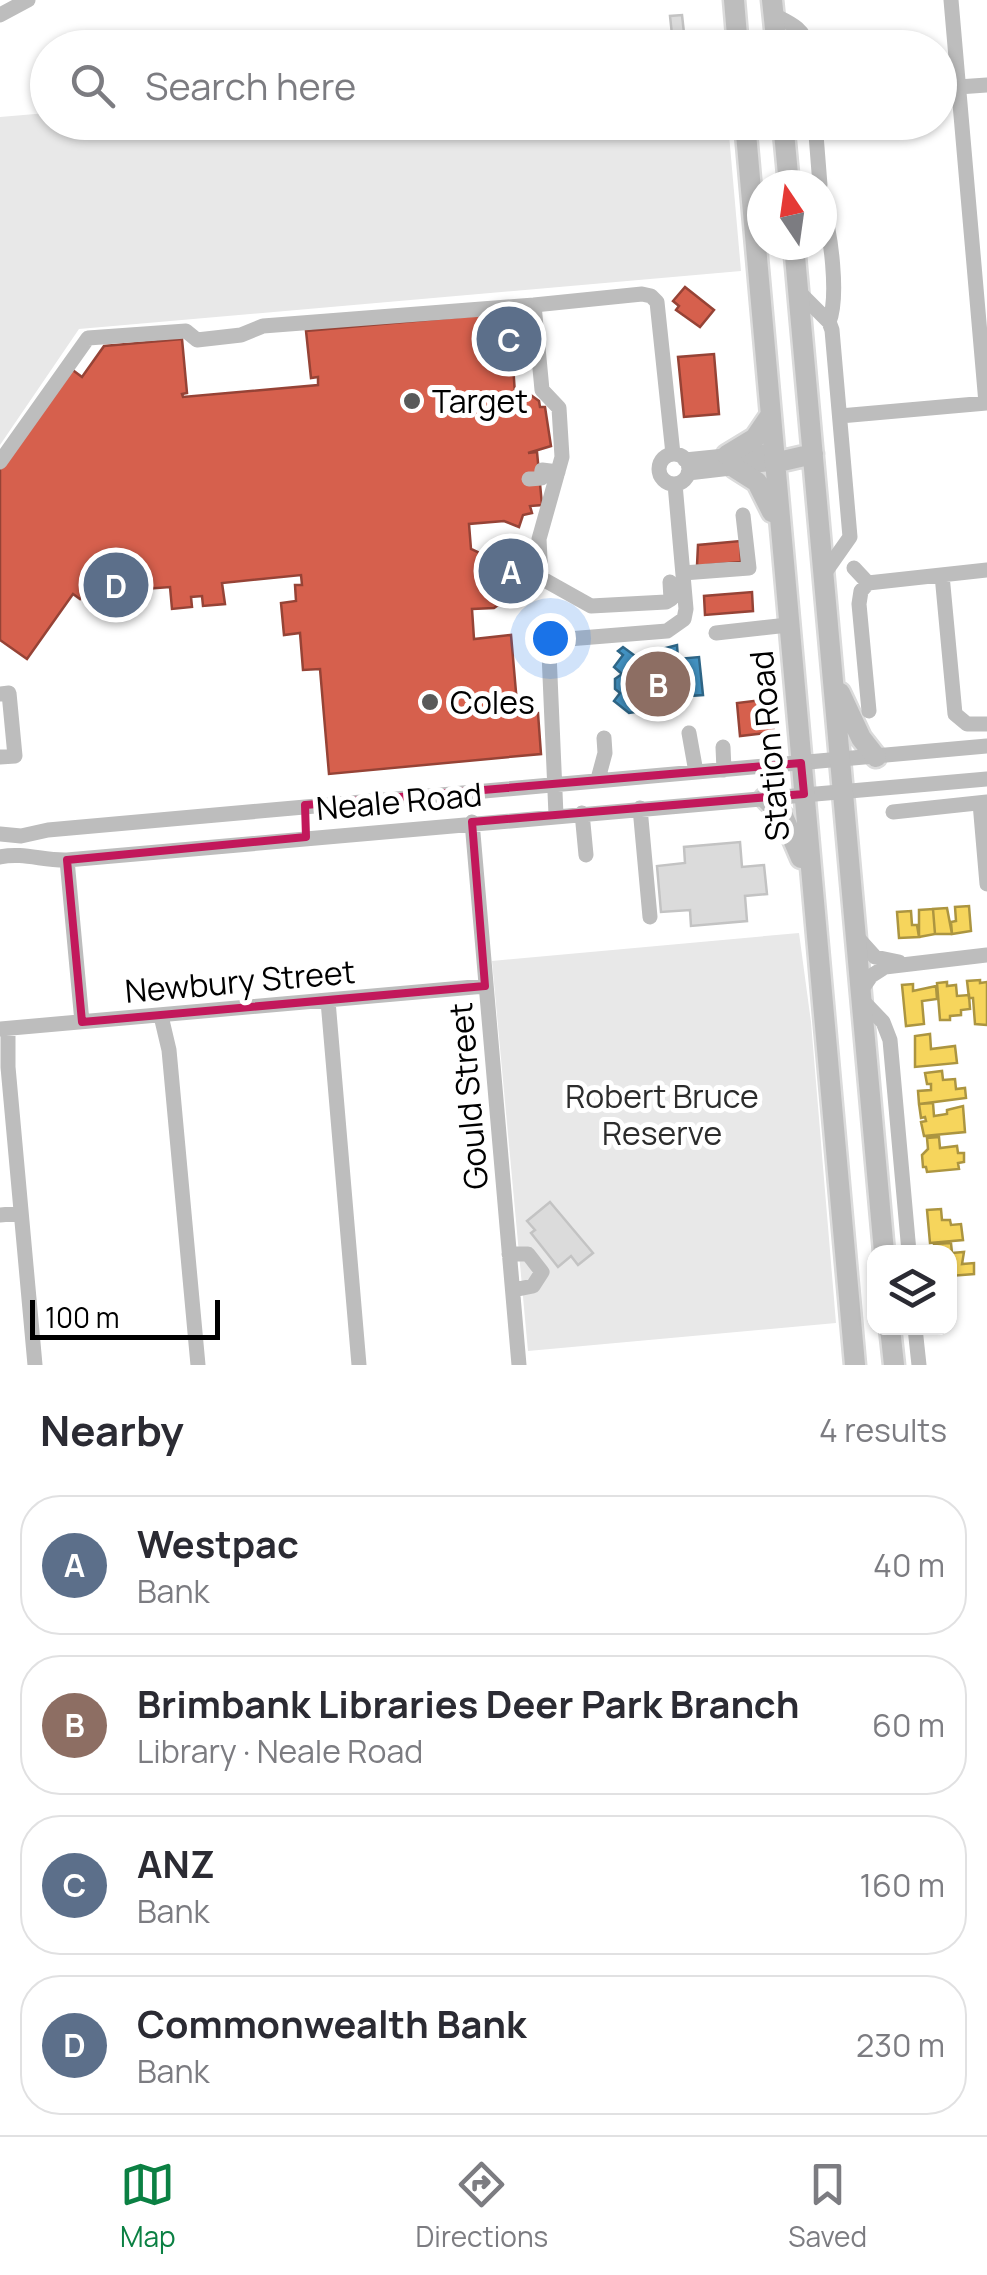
<!DOCTYPE html>
<meta charset="utf-8">
<style>
:root{--surface:#fff;--page:#f2f2f3;--text:#2b2b33;--muted:#7c7c81;--line:#e1e1e2;--accent:#0b8043}
body{margin:0;font-family:Manrope,sans-serif;background:var(--page);color:var(--text)}
.controls{position:absolute;right:30px;bottom:30px;display:grid;overflow:hidden;border-radius:20px;box-shadow:0 2px 8px #0004}
.controls button{width:90px;height:90px;display:grid;place-items:center;padding:0;border:0;border-bottom:2px solid var(--line);background:var(--surface);color:var(--text);font:50px sans-serif}
.compass{position:absolute;left:747px;top:170px;width:90px;height:90px;border-radius:50%;background:var(--surface);box-shadow:0 2px 8px #0004;rotate:347deg}
.scale{position:absolute;left:30px;bottom:25px;width:190px;box-sizing:border-box;padding-left:10px;border:5px solid #000;border-top:0;font-size:28px;line-height:35px;white-space:nowrap;color:#000;-webkit-text-stroke:8px #fff;paint-order:stroke}
.you{position:absolute;left:550px;top:638px;width:35px;height:35px;margin:-25px;border:8px solid #fff;border-radius:50%;background:#1a73e8;box-shadow:0 0 0 15px #1a73e833}
.badge{display:grid;place-items:center;width:65px;height:65px;border-radius:50%;background:var(--accent);color:#fff;font-size:32px;font-weight:700}
.pin{position:absolute;translate:-50% -50%;border:5px solid #fff;box-shadow:0 2px 10px #0006}
.list{margin:0;padding:0;list-style:none}
h2{display:flex;justify-content:space-between;align-items:center;height:130px;margin:0;padding:0 40px;font-size:42px}
h2 small{font-size:32px;font-weight:400;color:var(--muted)}
.list li{display:grid;grid-template-columns:65px 1fr auto;gap:30px;align-items:center;box-sizing:border-box;height:140px;margin:0 20px 20px;padding:0 20px;border:2px solid var(--line);border-radius:40px}
.list b{display:block;font-size:38px;white-space:nowrap}
.list p{margin:0;font-size:32px;white-space:nowrap;color:var(--muted)}
.list em{font-size:32px;font-style:normal;color:var(--muted)}
.icon{flex:none;width:55px;height:55px;fill:none;stroke:currentColor;stroke-width:2;stroke-linecap:round;stroke-linejoin:round}
.map{position:relative;flex:none;width:987px;height:1365px;overflow:hidden}
.search{position:absolute;background:var(--surface);box-shadow:0 2px 8px #0004;left:30px;right:30px;top:30px;height:110px;display:flex;align-items:center;gap:25px;box-sizing:border-box;padding:0 35px;border-radius:55px;color:var(--muted);font-size:38px}
.sheet{height:770px;background:var(--surface)}
nav{display:flex;justify-content:space-around;align-items:center;box-sizing:border-box;height:140px;border-top:2px solid var(--line);background:var(--surface);font-size:28px;color:var(--muted)}
nav a{display:grid;justify-items:center;gap:5px}
nav .on{color:var(--accent)}
.map>svg:first-child{display:block}
.green{fill:#e8e8e8}
.homes{fill:#f6d55c;stroke:#ac9540;stroke-width:2.5}
.shops{fill:#d6604d;stroke:#964336;stroke-width:2.5}
.schools{fill:#4393c3;stroke:#2f6788;stroke-width:2.5}
.building{fill:#dbdbdb;stroke:#c3c3c3;stroke-width:2.5}
.lines{fill:none;stroke-linecap:round;stroke-linejoin:round}
.major-casing{stroke:#dbdbdb;stroke-width:25}
.minor{stroke:#bdbdbd;stroke-width:15}
.major{stroke:#bdbdbd;stroke-width:20}
.marked{fill:none;stroke:#c2185b;stroke-width:8;stroke-linejoin:round}
.poi-dot{fill:#595959;stroke:#fff;stroke-width:4}
.labels{text-anchor:middle;dominant-baseline:central;stroke-width:10;stroke-linejoin:round;paint-order:stroke}
.poi-label{font-size:32px;fill:#000;stroke:#fff;text-anchor:start}
.street-label{font-size:32px;fill:#000;stroke:#fff}
.park-label{font-size:32px;fill:#2c2c2c;stroke:#fff}
</style>
<div class="map">
<svg width="987" height="1365" viewBox="0 0 987 1365">
<rect width="100%" height="100%" fill="#fff"/>
<!-- green -->
<path class="green" d="M 47,113 L 48,122 L 728,123 L 741,271 L 79,329 L 0,445 L 0,117 Z
M 799,933 L 811,1022 L 836,1323 L 528,1351 L 492,961 Z"/>
<!-- homes -->
<path class="homes" d="M 969,906 L 971,931 L 952,934 L 951,922 L 956,921 L 955,907 Z
M 947,908 L 952,934 L 935,934 L 933,909 Z
M 933,909 L 935,934 L 919,937 L 919,910 Z
M 911,911 L 912,925 L 917,925 L 919,937 L 899,938 L 897,912 Z
M 980,980 L 980,983 L 987,982 L 987,1025 L 975,1024 L 973,998 L 969,998 L 967,981 Z
M 947,982 L 947,986 L 956,985 L 957,996 L 969,995 L 970,1009 L 961,1010 L 961,1015 L 950,1016 L 950,1020 L 940,1020 L 937,983 Z
M 913,984 L 913,991 L 936,986 L 937,999 L 922,1001 L 924,1024 L 906,1026 L 902,985 Z
M 930,1034 L 931,1049 L 955,1046 L 957,1063 L 915,1067 L 915,1036 Z
M 942,1071 L 943,1080 L 955,1079 L 956,1089 L 965,1088 L 966,1098 L 919,1104 L 918,1091 L 931,1090 L 931,1084 L 927,1084 L 925,1073 Z
M 933,1103 L 934,1116 L 947,1114 L 947,1110 L 963,1106 L 965,1132 L 924,1136 L 921,1122 L 926,1121 L 925,1117 L 921,1118 L 919,1104 Z
M 939,1137 L 940,1148 L 957,1146 L 958,1153 L 964,1153 L 964,1162 L 958,1163 L 959,1169 L 927,1172 L 926,1167 L 923,1167 L 922,1155 L 928,1149 L 927,1138 Z
M 941,1209 L 942,1220 L 950,1220 L 951,1225 L 961,1224 L 963,1240 L 930,1243 L 927,1210 Z
M 951,1243 L 952,1253 L 964,1252 L 962,1264 L 974,1263 L 974,1274 L 950,1276 L 950,1252 L 935,1252 L 934,1244 Z"/>
<!-- shops -->
<path class="shops" d="M 685,287 L 714,310 L 700,327 L 676,310 L 679,306 L 673,301 Z
M 490,314 L 515,314 L 519,317 L 522,345 L 512,350 L 515,394 L 528,393 L 539,401 L 540,407 L 545,407 L 551,446 L 528,453 L 537,452 L 542,505 L 530,506 L 532,513 L 523,515 L 519,527 L 504,521 L 469,524 L 471,549 L 486,556 L 505,552 L 524,587 L 494,608 L 472,609 L 474,639 L 511,635 L 518,715 L 538,713 L 541,754 L 329,774 L 320,669 L 303,670 L 300,633 L 284,635 L 281,603 L 296,601 L 295,585 L 302,585 L 301,575 L 222,583 L 225,604 L 203,606 L 202,596 L 191,597 L 192,607 L 172,609 L 170,587 L 144,589 L 118,602 L 113,592 L 83,595 L 80,599 L 73,594 L 27,659 L 0,640 L 0,469 L 70,368 L 82,377 L 104,346 L 182,339 L 187,393 L 182,394 L 183,397 L 318,385 L 318,377 L 311,378 L 306,331 Z
M 714,354 L 719,414 L 684,417 L 678,357 Z
M 740,541 L 741,562 L 697,566 L 698,545 Z
M 752,592 L 753,611 L 705,615 L 704,596 Z
M 770,699 L 774,732 L 740,736 L 737,703 Z"/>
<!-- schools -->
<path class="schools" d="M 677,645 L 678,659 L 699,657 L 703,695 L 647,699 L 635,712 L 629,713 L 614,701 L 620,693 L 615,689 L 615,679 L 622,674 L 614,667 L 623,655 L 618,651 L 623,647 L 642,661 L 664,660 L 662,649 Z"/>
<!-- building -->
<path class="building" d="M 682,15 L 685,42 L 673,44 L 670,16 Z
M 740,842 L 742,867 L 764,865 L 767,894 L 745,896 L 747,921 L 691,926 L 690,910 L 661,912 L 657,866 L 685,863 L 684,847 Z
M 550,1202 L 593,1253 L 578,1265 L 571,1256 L 558,1267 L 531,1233 L 535,1230 L 527,1221 Z"/>
<g class="lines">
<!-- major casing -->
<g class="major-casing">
<path id="major" d="M 734,0 L 738,48
M 772,0 L 777,48
M 745,122 L 855,1365
M 783,122 L 789,185
M 794,245 L 884,1252
M 727,455 L 755,438 L 770,416
M 774,463 L 813,454
M 735,468 L 757,482 L 772,512
M 840,693 L 861,738 L 876,757
M 765,798 L 783,816 L 801,858
M 890,1328 L 894,1365"/>
</g>
<!-- minor -->
<path class="minor" d="M 951,0 L 986,403
M 0,15 L 28,0
M 774,15 C 790,23 804,28 808,48
M 958,87 L 987,85
M 815,122 L 820,185
M 822,207 C 831,232 839,297 829,322
M 799,292 L 829,322 L 832,330 L 850,537 L 824,574
M 840,416 L 987,403
M659 469a15 15 0 1 1 30 0a15 15 0 1 1-30 0Z
M 685,460 L 773,451
M 0,462 L 88,338 L 186,331 L 197,340 L 241,335 L 263,326 L 534,305
M 688,473 L 774,463
M 529,479 L 541,478 L 542,470 L 558,472
M 854,568 L 868,583 L 987,570
M 683,573 L 749,568 L 743,515
M 942,575 L 955,714 L 967,724 L 987,724
M 670,582 L 671,599 L 666,602 L 591,606 L 541,578 L 539,539 L 562,457 L 559,408 L 542,390 L 534,305 L 642,294 L 651,296 L 657,302 L 673,454
M 868,583 L 861,591 L 859,604 L 869,711
M537 638a15 15 0 1 1 30 0a15 15 0 1 1-30 0Z
M 716,633 L 788,625
M 568,639 L 667,631 L 684,619 L 686,609 L 675,484
M 549,653 L 556,815
M 0,694 L 9,693 L 15,756 L 0,757
M 689,733 L 696,772
M 723,747 L 724,770
M 598,779 L 605,753 L 604,738
M 980,803 L 987,884
M 640,808 L 650,917
M 893,812 L 987,802
M 582,813 L 586,855
M 472,822 L 519,1365
M 0,834 L 21,836 L 48,830 L 987,746
M 0,857 C 23,852 44,861 67,860 L 987,779
M 67,860 L 82,1022
M 857,937 L 875,957 L 899,962
M 860,992 L 871,976 L 885,967 L 987,955
M 861,999 L 883,1022 L 890,1040 L 909,1252
M 328,1001 L 359,1365
M 161,1016 L 169,1050 L 198,1365
M 0,1029 L 485,986
M 8,1029 L 8,1067 L 35,1365
M 0,1215 L 21,1213
M 509,1254 L 528,1254 L 542,1272 L 533,1286 L 513,1290
M 915,1328 L 919,1365"/>
<!-- major -->
<use href="#major" class="major"/>
</g>
<!-- marked area -->
<path class="marked" d="M 801,763 L 804,794 L 472,822 L 485,986 L 82,1022 L 67,860 L 306,837 L 305,805 Z"/>
<!-- markers -->
<g class="poi-dot">
<circle cx="412" cy="401" r="10"/>
<circle cx="430" cy="702" r="10"/>
</g>
<g class="labels">
<!-- poi labels -->
<g class="poi-label">
<text x="432" y="401">Target</text>
<text x="450" y="702">Coles</text>
</g>
<!-- street labels -->
<g class="street-label">
<text transform="translate(769 746) rotate(-95)">Station Road</text>
<text transform="translate(399 801) rotate(-5)">Neale Road</text>
<text transform="translate(240 981) rotate(-5)">Newbury Street</text>
<text transform="translate(468 1096) rotate(-95)">Gould Street</text>
</g>
<!-- park labels -->
<g class="park-label">
<text x="662" y="1096">Robert Bruce<tspan x="662" dy="37">Reserve</tspan></text>
</g>
</g>
</svg>
<div class="controls">
<button><svg class="icon" aria-label="layers" viewBox="0 0 24 24"><path d="M12 4l9 5-9 5-9-5zM3 14l9 5 9-5"/></svg></button>
</div>
<svg class="compass" viewBox="-18 -18 36 36"><path d="M0-13l5 13h-10z" fill="#e53935"/><path d="M0 13l5-13h-10z" fill="#7c7c81"/></svg>
<div class="scale">100 m</div>
<div class="you"></div>
<div class="pin badge" style="left:511px;top:571px;background:#5c6f8a">A</div>
<div class="pin badge" style="left:658px;top:684px;background:#8d6e63">B</div>
<div class="pin badge" style="left:509px;top:339px;background:#5c6f8a">C</div>
<div class="pin badge" style="left:116px;top:585px;background:#5c6f8a">D</div>
<div class="search"><svg class="icon" aria-label="search" viewBox="0 0 24 24"><circle cx="10" cy="10" r="6"/><path d="M15 15l6 6"/></svg>Search here</div>
</div>
<section class="sheet">
<h2>Nearby<small>4 results</small></h2>
<ul class="list">
<li><span class="badge" style="background:#5c6f8a">A</span><div><b>Westpac</b><p>Bank</p></div><em>40 m</em></li>
<li><span class="badge" style="background:#8d6e63">B</span><div><b>Brimbank Libraries Deer Park Branch</b><p>Library · Neale Road</p></div><em>60 m</em></li>
<li><span class="badge" style="background:#5c6f8a">C</span><div><b>ANZ</b><p>Bank</p></div><em>160 m</em></li>
<li><span class="badge" style="background:#5c6f8a">D</span><div><b>Commonwealth Bank</b><p>Bank</p></div><em>230 m</em></li>
</ul>
</section>
<nav>
<a class="on"><svg class="icon" aria-label="map" viewBox="0 0 24 24"><path d="M3 6l6-2 6 2 6-2v14l-6 2-6-2-6 2zM9 4v14M15 6v14"/></svg>Map</a>
<a><svg class="icon" aria-label="directions" viewBox="0 0 24 24"><path d="M12 3l9 9-9 9-9-9zM9 14v-3h6M13 9l2 2-2 2"/></svg>Directions</a>
<a><svg class="icon" aria-label="saved" viewBox="0 0 24 24"><path d="M7 4h10v16l-5-4-5 4z"/></svg>Saved</a>
</nav>
